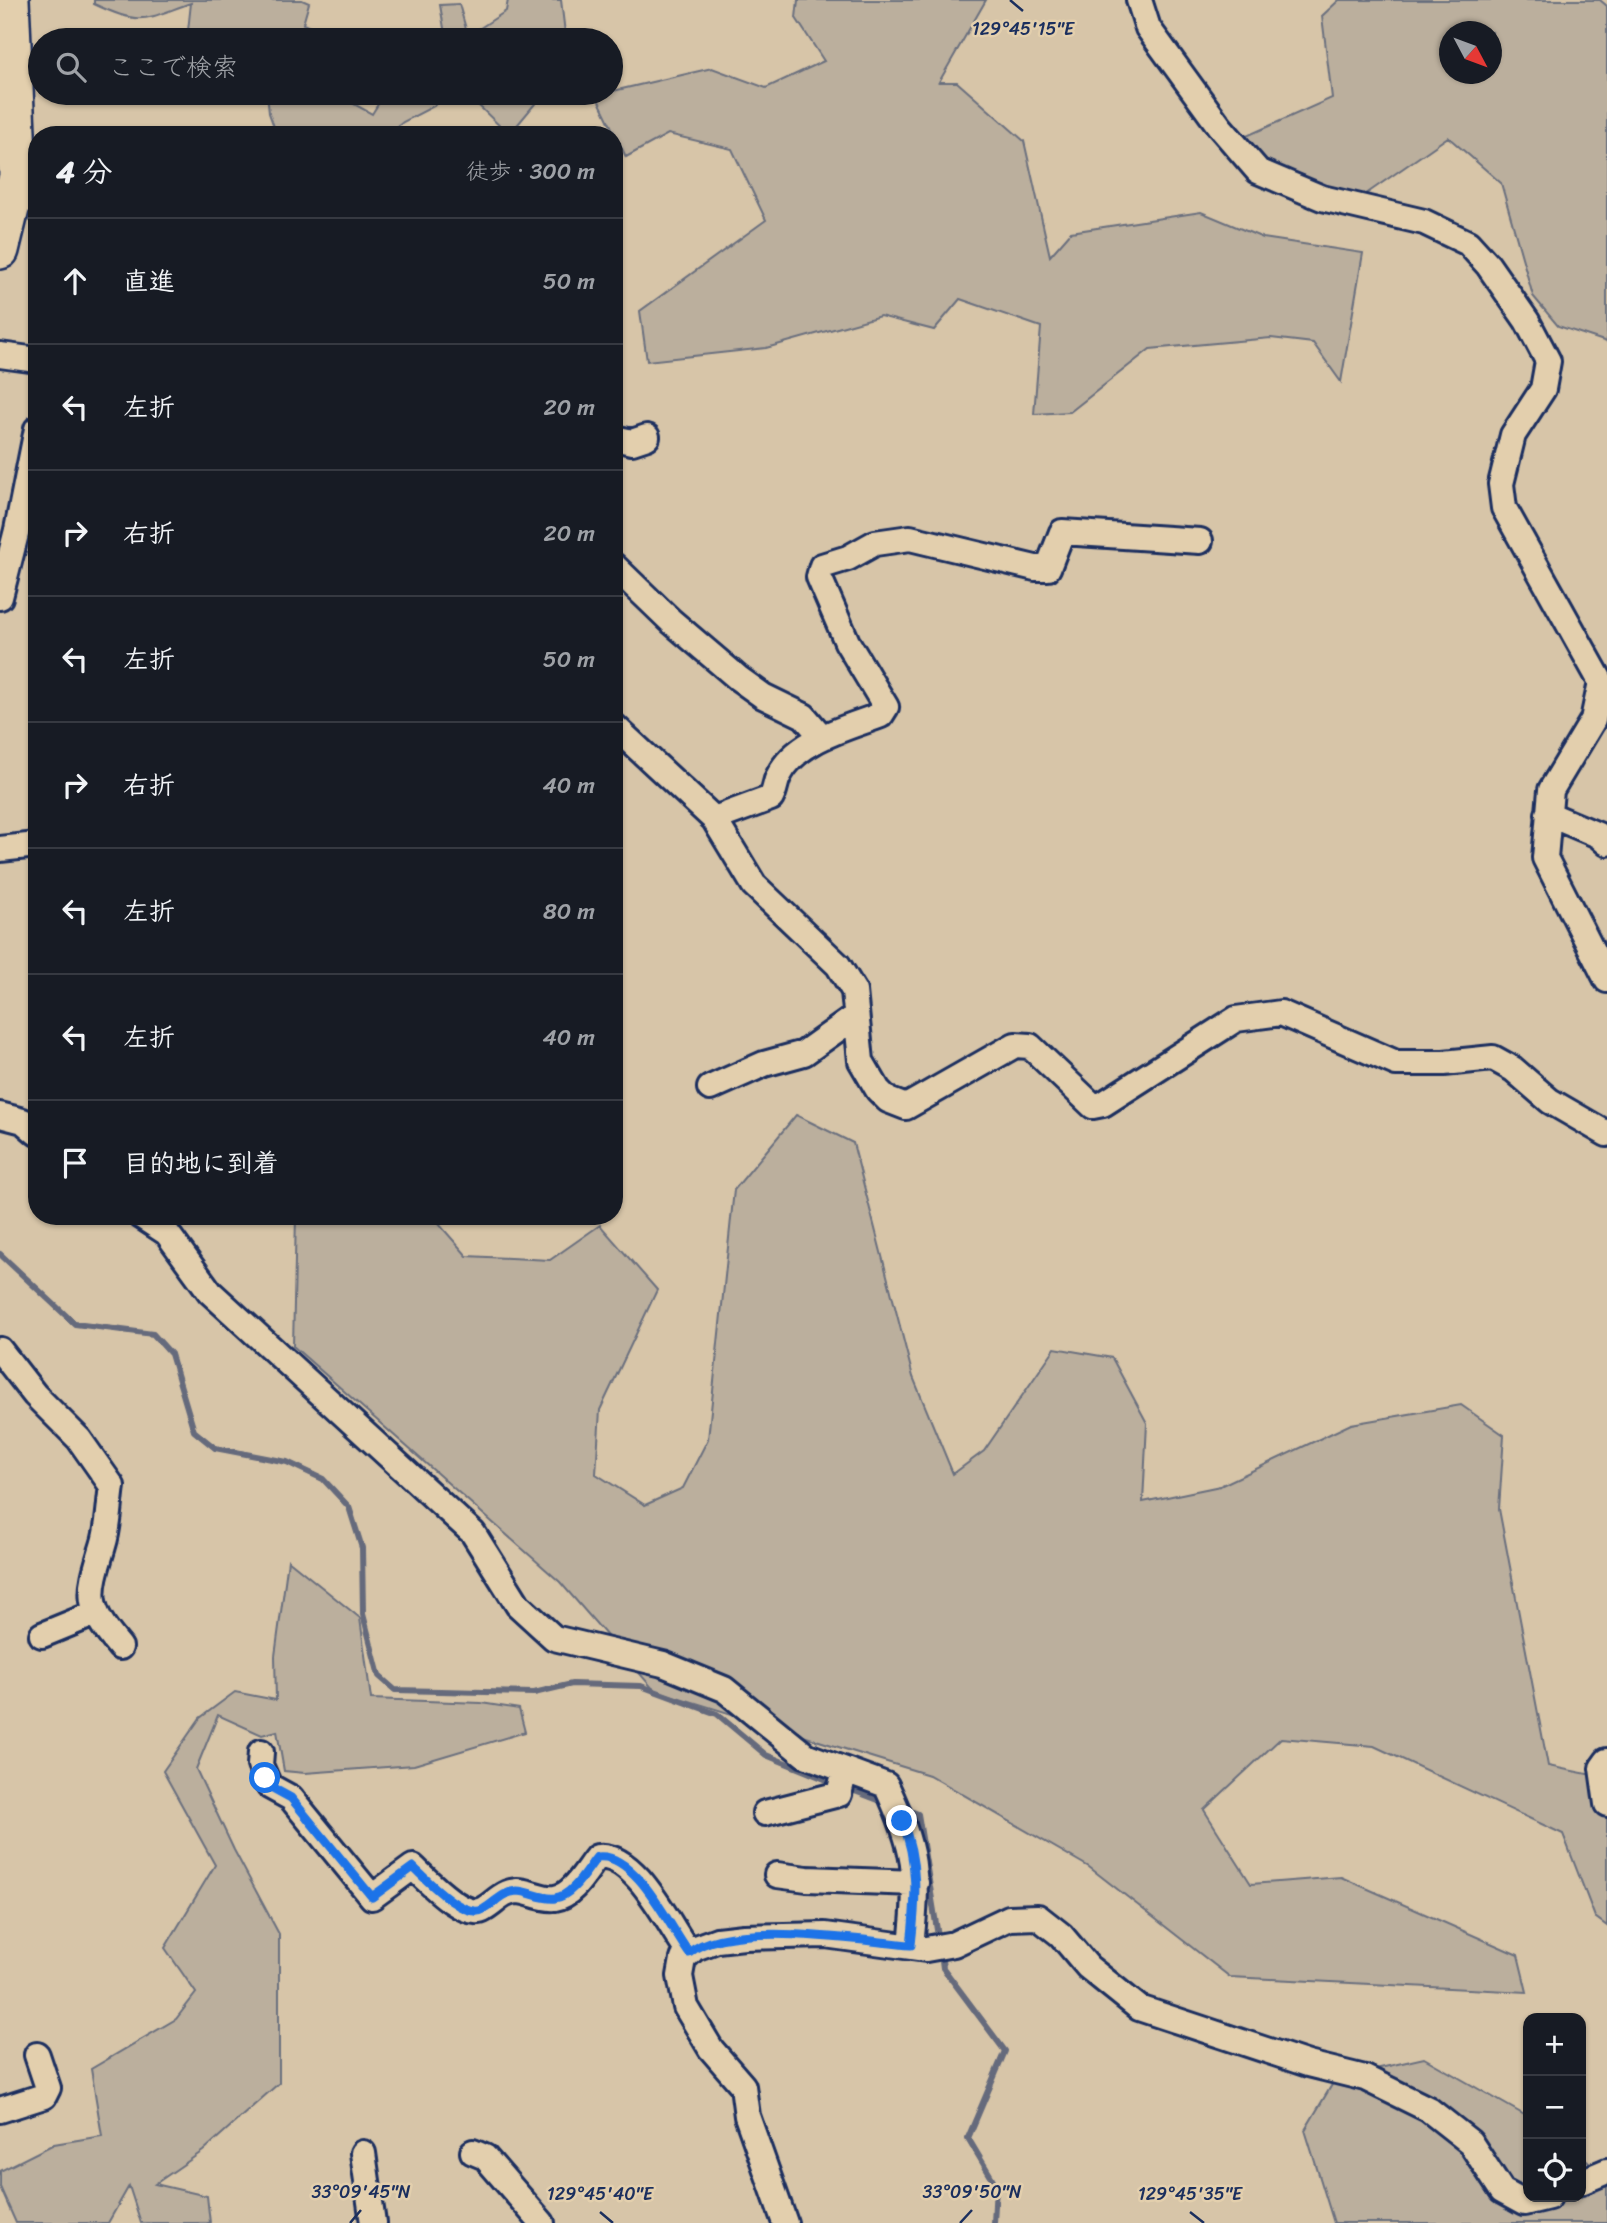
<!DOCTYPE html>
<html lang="ja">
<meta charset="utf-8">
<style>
:root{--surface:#171b24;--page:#20242c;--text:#f1f3f6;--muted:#9ea1a6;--line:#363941}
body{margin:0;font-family:Sriracha,"Klee One",sans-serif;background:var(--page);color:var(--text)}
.controls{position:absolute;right:21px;bottom:21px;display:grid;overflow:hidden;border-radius:14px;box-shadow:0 2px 5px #0004}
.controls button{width:63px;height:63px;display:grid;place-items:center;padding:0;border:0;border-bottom:2px solid var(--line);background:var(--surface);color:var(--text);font:35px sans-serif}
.compass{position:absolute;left:1439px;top:21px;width:63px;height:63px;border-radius:50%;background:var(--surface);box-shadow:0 2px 5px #0004;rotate:131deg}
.stop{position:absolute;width:21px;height:21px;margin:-16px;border:5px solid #1a73e8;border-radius:50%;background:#fff}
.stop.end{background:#1a73e8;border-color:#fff;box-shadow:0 2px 7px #0008}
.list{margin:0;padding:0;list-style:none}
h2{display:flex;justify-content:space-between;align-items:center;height:91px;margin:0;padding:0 28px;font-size:30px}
h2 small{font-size:23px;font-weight:400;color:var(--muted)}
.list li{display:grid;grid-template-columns:46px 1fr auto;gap:21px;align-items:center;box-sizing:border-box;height:126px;padding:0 28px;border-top:2px solid var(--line)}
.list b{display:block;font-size:26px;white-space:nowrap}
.list em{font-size:23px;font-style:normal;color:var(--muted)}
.icon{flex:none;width:38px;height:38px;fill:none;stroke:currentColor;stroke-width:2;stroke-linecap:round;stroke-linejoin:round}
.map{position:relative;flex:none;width:1607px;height:2223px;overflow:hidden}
.search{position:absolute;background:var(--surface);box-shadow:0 2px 5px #0004;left:28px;top:28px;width:595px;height:77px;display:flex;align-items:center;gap:18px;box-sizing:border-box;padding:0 24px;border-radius:38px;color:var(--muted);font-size:26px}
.panel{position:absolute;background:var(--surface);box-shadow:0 2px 5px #0004;left:28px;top:126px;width:595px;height:1099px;border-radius:28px}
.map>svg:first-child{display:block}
.green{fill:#bbaf9d;stroke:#6b6f7e;stroke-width:2;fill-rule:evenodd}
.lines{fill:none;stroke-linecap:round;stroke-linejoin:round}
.stream{stroke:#656a7b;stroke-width:6}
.minor-casing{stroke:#1b2f5e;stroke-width:30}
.highway-casing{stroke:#1b2f5e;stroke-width:42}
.minor{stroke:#e3cfad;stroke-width:24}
.highway{stroke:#e3cfad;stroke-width:37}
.route{stroke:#1a73e8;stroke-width:9}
.ticks{fill:none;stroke:#1b2f5e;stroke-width:2.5}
.ticks-label{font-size:18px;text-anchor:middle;fill:#1b2f5e;stroke:#e3cfad;stroke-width:5;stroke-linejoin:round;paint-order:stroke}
</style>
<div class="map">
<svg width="1607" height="2223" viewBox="0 0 1607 2223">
<rect width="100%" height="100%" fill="#d7c5a8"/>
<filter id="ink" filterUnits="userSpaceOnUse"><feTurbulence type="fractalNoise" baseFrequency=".0143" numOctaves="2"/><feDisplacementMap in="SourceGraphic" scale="14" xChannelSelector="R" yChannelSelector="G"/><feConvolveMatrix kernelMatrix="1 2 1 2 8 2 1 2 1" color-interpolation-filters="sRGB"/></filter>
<g filter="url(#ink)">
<!-- green -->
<path class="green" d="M 94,0 L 302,0 L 309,3 L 303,24 L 326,34 L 326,40 L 187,40 L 191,3 C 144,19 143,27 94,4 Z
M 508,0 L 561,0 L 565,33 L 582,33 L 580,40 L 446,40 L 440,5 L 459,4 L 468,36 L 506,11 Z
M 798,0 L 986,0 L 939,82 L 957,82 L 1024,141 L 1050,256 L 1071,232 L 1201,212 L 1263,238 L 1363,253 L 1341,382 L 1313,343 L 1271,338 L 1150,349 L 1070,412 L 1034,414 L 1041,327 L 960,299 L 934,330 L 880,316 L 766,348 L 647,361 L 640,311 L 766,220 L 732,149 L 668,134 L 626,157 L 596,95 L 712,68 L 766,88 L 824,61 L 796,18 Z
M 1339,0 L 1600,0 L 1607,6 L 1607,342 L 1558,326 L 1533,296 L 1501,183 L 1448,137 L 1356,201 L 1248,162 L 1242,138 L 1332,98 L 1322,16 ZM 1450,32 L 1492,32 L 1492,74 L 1450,74 Z
M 267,93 L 344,93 L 352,103 L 372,114 L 385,93 L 445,93 L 434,106 L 403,122 L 387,135 L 277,135 L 269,113 Z
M 459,93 L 544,93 L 509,135 L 474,101 Z
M 796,1115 L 853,1143 L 913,1377 L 953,1474 L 984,1451 L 1055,1348 L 1112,1358 L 1147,1423 L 1143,1502 L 1220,1486 L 1351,1424 L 1461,1405 L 1504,1435 L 1499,1509 L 1548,1766 L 1607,1778 L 1607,1926 L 1595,1917 L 1563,1834 L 1374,1746 L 1281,1738 L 1204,1810 L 1251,1884 L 1341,1877 L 1518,1955 L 1527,1992 L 1230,1977 L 1089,1867 L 929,1775 L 654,1690 L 560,1582 L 293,1346 L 296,1216 L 432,1216 L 467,1256 L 550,1260 L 600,1225 L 657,1290 L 600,1410 L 596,1474 L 645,1505 L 683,1488 L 708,1439 L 734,1190 Z
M 288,1560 L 360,1618 L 371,1699 L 481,1703 L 519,1709 L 525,1732 L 414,1765 L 305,1773 L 284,1771 L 277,1731 L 262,1735 L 218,1715 L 196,1769 L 234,1850 L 279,1934 L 279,2083 L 203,2151 L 155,2184 L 207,2196 L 210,2223 L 141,2223 L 129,2186 L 108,2223 L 16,2223 L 0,2187 L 0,2171 L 54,2144 L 102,2136 L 91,2069 L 176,2019 L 196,1993 L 165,1948 L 215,1865 L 163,1771 L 200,1718 L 235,1692 L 276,1700 L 275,1656 Z
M 1424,2058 L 1528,2117 L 1528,2197 L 1581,2197 L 1581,2155 L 1607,2178 L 1607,2223 L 1334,2223 L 1305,2130 L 1336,2078 Z"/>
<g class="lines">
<!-- stream -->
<path class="stream" d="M 0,1254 L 75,1324 L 153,1334 L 171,1354 L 194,1431 L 215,1448 L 287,1462 L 323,1479 L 349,1507 L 362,1548 L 363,1614 L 379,1676 L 395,1690 L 534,1693 L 572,1684 L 641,1686 L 717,1714 L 766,1755 L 837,1784
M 847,1788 L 886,1803
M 903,1808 L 918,1814 L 939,1942
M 941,1953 L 943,1968 L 1005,2051 L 968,2138 L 996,2185 L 994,2223"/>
<!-- minor casing -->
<g class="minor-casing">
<path id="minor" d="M 1139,0 L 1148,28 L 1220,127 L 1258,171 L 1322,198 L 1424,222 L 1468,243 L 1488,265 L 1527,321 L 1548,361 L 1543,389 L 1513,435 L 1501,484 L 1504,508 L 1601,682 L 1593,720 L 1551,790 L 1545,858 L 1607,980
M 18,176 L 37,203
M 0,355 L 37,360
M 614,438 L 632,442 L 647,437
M 614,566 L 671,621 L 738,678 L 763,696 L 804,716 L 822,737
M 0,597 L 17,530 L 37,429
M 614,726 L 714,819 L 754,885 L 838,965 L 854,991 L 861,1061 L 878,1090 L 888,1100 L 906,1107 L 1015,1045 L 1030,1046 L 1093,1106 L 1103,1104 L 1236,1019 L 1281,1013 L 1396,1063 L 1444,1063 L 1493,1058 L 1513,1069 L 1550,1101 L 1607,1134
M 1548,814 L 1598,835 L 1607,843
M 714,819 L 771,798 C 775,791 775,784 778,777 C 795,740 847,728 881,715 L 886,707 L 847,642 L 819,577 L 822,566 L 848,558 L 875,543 L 910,538 L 1035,568 L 1048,568 L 1062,532 L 1200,541
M 0,849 L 37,845
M 710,1088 L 764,1064 L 804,1053 L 856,1016
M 0,1115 L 23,1121 L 37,1133
M 141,1216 L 167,1233 L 210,1292 L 473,1533 L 518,1605 L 554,1638 L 663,1664 L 724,1689 L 805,1755 L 886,1785 C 916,1850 919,1874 911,1945
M 0,1350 L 35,1395 L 79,1439 L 112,1486 C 109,1506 109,1528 103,1546 C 88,1595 85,1606 120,1647
M 42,1635 L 96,1613
M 261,1752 L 260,1765 L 269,1786 L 291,1798 L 372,1897 L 413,1867 C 427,1880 465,1921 484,1909 C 496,1902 502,1892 517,1891 C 529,1891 543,1900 555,1898 C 573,1896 587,1869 597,1857 C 635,1851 669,1926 689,1953
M 1607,1761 L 1602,1768 L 1607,1804
M 765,1813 L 839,1794 L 845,1770
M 777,1875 L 807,1879 L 916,1883
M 0,2110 L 44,2096 L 48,2088 L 37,2055
M 473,2152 L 485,2157 L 542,2223
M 363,2153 L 373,2223
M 1581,2182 L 1607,2171
M 785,2223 L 747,2116 L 743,2086 L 711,2049 L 686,2007 L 680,1976 L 683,1959 L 695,1948 L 717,1940 L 744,1937 L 825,1935 L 926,1949 L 954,1944 L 1009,1918 L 1038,1917 L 1061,1935 L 1088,1967 L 1139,2008 L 1308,2064 L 1365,2078 L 1428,2109 L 1470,2142 L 1502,2191 L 1524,2203 L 1549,2197"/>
</g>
<!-- highway casing -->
<g class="highway-casing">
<path id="highway" d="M 0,250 L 18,176 L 10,0"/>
</g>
<!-- minor -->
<use href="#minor" class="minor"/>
<!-- highway -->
<use href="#highway" class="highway"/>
</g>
</g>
<g class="lines" filter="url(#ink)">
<!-- route -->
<path class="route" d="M 265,1778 L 269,1786 L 291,1798 L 372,1897 L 413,1867 C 427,1880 465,1921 484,1909 C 496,1902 502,1892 517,1891 C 529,1891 543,1900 555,1898 C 573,1896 587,1869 597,1857 C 635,1851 669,1926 689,1953 C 728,1919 861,1941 911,1945 C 916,1901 919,1862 902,1821"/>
</g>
<!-- ticks -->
<path class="ticks" d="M 1010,0 L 1023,11M 600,2212 L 613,2223M 1190,2212 L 1204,2223M 350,2223 L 361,2210M 960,2223 L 972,2210"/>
<g class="ticks-label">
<text x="1023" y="35">129°45'15"E</text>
<text x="361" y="2198">33°09'45"N</text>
<text x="972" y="2198">33°09'50"N</text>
<text x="600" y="2200">129°45'40"E</text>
<text x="1190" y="2200">129°45'35"E</text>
</g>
</svg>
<div class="controls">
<button>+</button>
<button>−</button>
<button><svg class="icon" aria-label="locate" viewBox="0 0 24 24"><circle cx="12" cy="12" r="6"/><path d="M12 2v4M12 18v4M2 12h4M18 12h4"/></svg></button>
</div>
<svg class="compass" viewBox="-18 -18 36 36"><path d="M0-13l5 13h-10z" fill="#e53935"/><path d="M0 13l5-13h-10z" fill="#9ea1a6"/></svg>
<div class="stop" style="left:265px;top:1778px"></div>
<div class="stop end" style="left:902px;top:1821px"></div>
<div class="search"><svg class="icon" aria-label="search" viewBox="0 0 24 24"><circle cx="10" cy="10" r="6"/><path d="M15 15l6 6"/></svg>ここで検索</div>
<section class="panel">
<h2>4 分<small>徒歩 · 300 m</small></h2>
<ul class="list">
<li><svg class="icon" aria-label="ahead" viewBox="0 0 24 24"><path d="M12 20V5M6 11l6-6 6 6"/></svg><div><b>直進</b></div><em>50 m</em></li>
<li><svg class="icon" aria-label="left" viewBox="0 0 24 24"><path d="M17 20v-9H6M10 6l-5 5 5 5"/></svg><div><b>左折</b></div><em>20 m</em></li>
<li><svg class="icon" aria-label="right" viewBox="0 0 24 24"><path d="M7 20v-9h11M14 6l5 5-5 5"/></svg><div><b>右折</b></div><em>20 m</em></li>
<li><svg class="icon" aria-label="left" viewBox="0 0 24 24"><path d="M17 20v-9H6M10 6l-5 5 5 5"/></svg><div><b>左折</b></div><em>50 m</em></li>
<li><svg class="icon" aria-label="right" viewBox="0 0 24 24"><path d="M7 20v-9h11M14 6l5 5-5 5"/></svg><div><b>右折</b></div><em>40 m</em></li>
<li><svg class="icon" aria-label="left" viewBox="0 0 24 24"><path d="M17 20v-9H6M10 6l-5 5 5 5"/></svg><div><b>左折</b></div><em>80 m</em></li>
<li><svg class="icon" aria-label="left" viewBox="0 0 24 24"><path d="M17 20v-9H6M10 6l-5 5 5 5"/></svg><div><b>左折</b></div><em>40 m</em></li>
<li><svg class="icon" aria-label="arrive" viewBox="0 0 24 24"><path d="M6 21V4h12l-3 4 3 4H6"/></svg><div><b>目的地に到着</b></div></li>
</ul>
</section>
</div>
